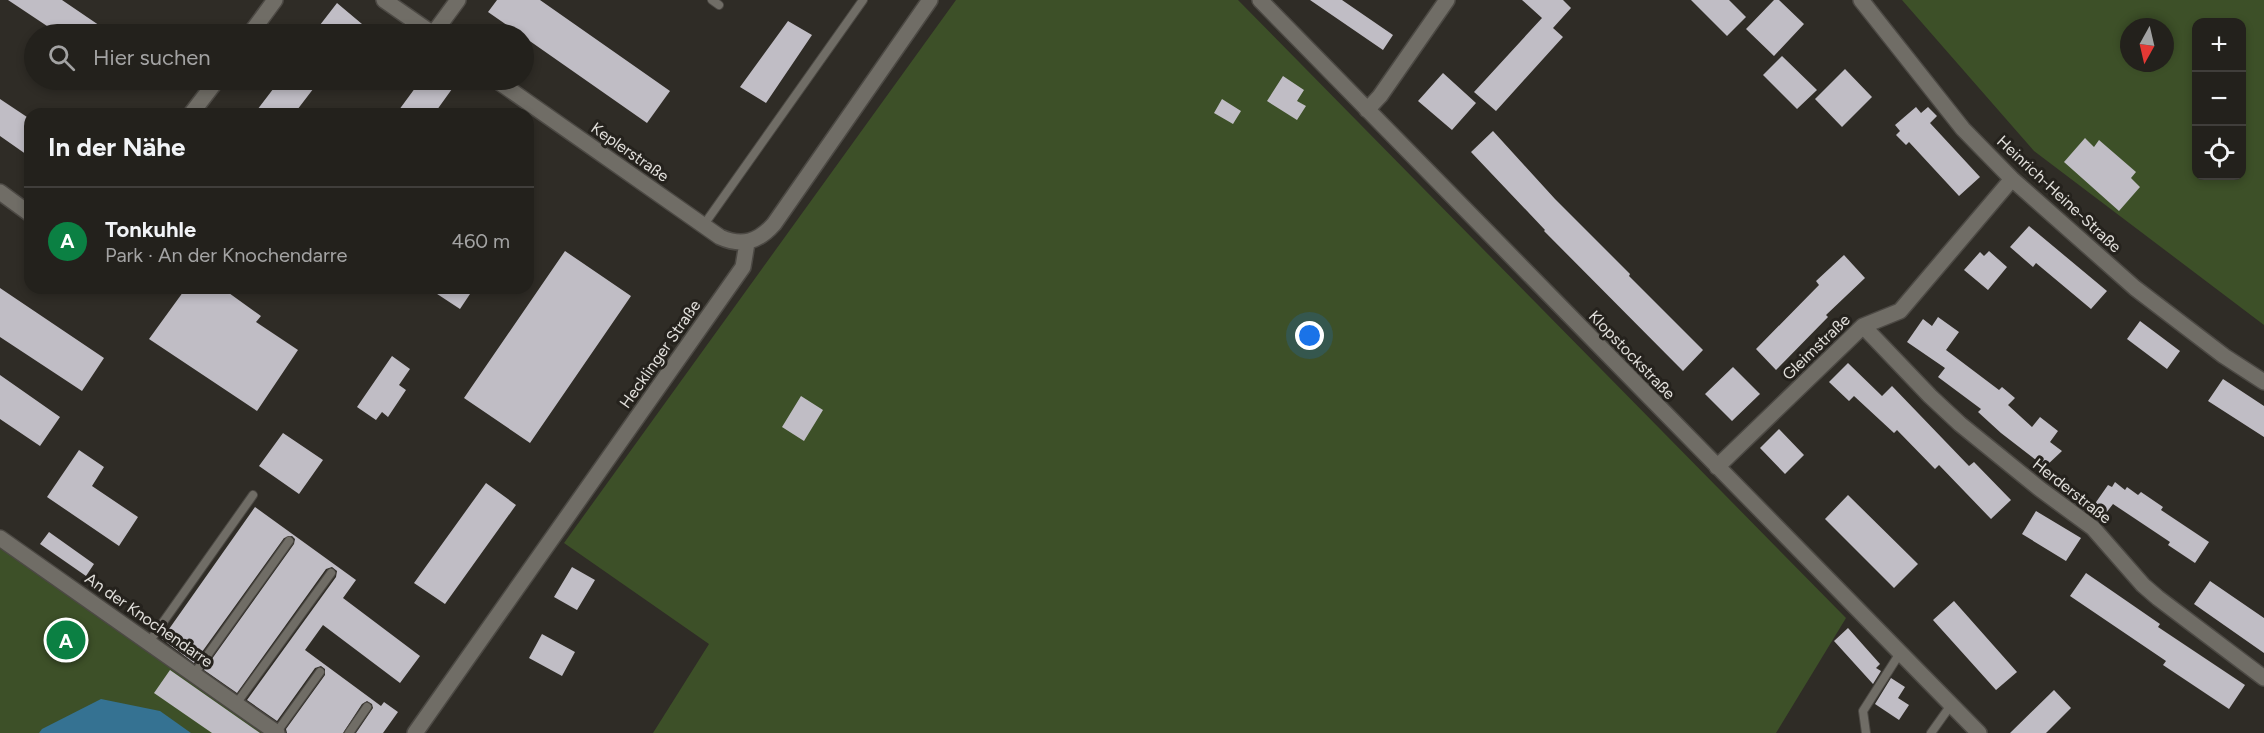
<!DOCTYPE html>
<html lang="de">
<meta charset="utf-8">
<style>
:root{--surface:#23211c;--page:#2f2e29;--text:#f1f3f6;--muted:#a3a3a3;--line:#403e3b;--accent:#0b8043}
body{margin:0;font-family:Figtree,sans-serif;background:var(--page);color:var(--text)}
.controls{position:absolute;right:18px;top:18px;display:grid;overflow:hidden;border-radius:12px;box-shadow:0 3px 9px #0003}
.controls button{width:54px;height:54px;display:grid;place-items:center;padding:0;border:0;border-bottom:2px solid var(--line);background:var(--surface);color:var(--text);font:30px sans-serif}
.compass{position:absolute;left:2120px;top:18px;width:54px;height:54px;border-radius:50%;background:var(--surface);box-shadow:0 3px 9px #0003;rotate:188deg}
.you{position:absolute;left:1310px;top:336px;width:21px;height:21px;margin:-15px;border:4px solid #fff;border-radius:50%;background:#1a73e8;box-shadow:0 0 0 9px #1a73e833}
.badge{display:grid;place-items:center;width:39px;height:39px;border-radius:50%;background:var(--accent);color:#fff;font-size:20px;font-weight:700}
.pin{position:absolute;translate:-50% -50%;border:3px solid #fff;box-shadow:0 2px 6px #0006}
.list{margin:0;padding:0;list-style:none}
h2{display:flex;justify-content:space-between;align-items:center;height:78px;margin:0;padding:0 24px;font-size:26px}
h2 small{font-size:20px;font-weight:400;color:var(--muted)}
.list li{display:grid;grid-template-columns:39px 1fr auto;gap:18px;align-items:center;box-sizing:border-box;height:108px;padding:0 24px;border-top:2px solid var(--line)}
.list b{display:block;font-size:22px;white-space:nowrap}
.list p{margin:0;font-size:20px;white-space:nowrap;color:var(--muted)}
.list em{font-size:20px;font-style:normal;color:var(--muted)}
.icon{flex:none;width:33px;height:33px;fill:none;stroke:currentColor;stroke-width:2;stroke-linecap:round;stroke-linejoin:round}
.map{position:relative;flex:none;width:2264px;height:733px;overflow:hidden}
.search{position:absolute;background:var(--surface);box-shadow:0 3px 9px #0003;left:24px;top:24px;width:510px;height:66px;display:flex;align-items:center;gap:15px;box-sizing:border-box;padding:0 21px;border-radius:33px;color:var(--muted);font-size:22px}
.panel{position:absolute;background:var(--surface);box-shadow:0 3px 9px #0003;left:24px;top:108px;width:510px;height:186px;border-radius:18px}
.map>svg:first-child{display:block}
.green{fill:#3d5028;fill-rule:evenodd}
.water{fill:#357292}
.building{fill:#c0bdc5}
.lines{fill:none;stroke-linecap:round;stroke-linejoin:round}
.lane-casing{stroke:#4c4944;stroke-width:10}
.street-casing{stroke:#4c4944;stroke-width:18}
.lane{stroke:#706d66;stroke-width:8}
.street{stroke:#706d66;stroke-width:15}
.labels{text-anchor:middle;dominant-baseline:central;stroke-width:6;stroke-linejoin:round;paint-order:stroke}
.street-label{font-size:16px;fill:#e1dfdb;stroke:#25221d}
</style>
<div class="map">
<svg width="2264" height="733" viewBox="0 0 2264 733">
<rect width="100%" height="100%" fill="#2f2c26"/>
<!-- green -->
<path class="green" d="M 956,0 L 1238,0 L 1846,618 L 1776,733 L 653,733 L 709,644 L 564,543 Z
M 1902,0 L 2264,0 L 2264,325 L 2034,151 ZM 2196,22 L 2242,22 L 2242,176 L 2196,176 ZM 2129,27 L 2165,27 L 2165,63 L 2129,63 Z
M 0,546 L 262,733 L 0,733 Z"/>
<!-- water -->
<path class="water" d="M 101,699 L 160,711 L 191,733 L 39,733 L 42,729 Z"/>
<!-- building -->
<path class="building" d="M 8,0 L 62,0 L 112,34 L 59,34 Z
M 497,0 L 540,0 L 670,91 L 647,123 L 524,37 L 524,34 L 520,34 L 488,12 Z
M 1310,0 L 1342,0 L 1393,35 L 1383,50 Z
M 1522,0 L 1563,0 L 1571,8 L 1553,28 L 1563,37 L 1496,111 L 1474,92 L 1542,18 Z
M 1691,0 L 1729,0 L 1746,17 L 1727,36 Z
M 1774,0 L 1779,0 L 1804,24 L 1774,56 L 1746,29 Z
M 337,3 L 362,24 L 354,34 L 313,34 Z
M 788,21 L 812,35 L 766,103 L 740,87 Z
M 1782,56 L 1817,90 L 1797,109 L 1763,75 Z
M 1845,69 L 1872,97 L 1842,127 L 1815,99 Z
M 1443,73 L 1476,103 L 1452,130 L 1418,101 Z
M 1283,76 L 1304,90 L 1297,101 L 1306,106 L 1297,120 L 1267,101 Z
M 280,80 L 320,80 L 294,114 L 254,114 Z
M 421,80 L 440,80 L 452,89 L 434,114 L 396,114 Z
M 0,99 L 30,119 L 30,157 L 0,136 Z
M 1222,99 L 1241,111 L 1233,124 L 1214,113 Z
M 1916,107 L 1921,113 L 1928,107 L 1937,116 L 1930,123 L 1980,177 L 1959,196 L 1909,142 L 1906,145 L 1896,135 L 1900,131 L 1895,125 Z
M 1493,131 L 1555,199 L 1630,274 L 1629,276 L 1703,350 L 1683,371 L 1544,231 L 1545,230 L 1471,152 Z
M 2085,138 L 2094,147 L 2099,140 L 2136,172 L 2131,178 L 2140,187 L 2119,211 L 2064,162 Z
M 2029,226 L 2107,291 L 2091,309 L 2036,263 L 2033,267 L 2010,247 Z
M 565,251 L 631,296 L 530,443 L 464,398 Z
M 1989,251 L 2007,267 L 1988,290 L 1964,270 L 1980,252 L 1984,256 Z
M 1844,255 L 1865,278 L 1826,315 L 1828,317 L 1776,370 L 1756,349 L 1819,285 L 1816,281 Z
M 0,288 L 104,358 L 82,391 L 0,337 Z
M 186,288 L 222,288 L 261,316 L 256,322 L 298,350 L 257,411 L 149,339 Z
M 428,288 L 474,288 L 460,309 Z
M 1938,317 L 1959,332 L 1946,350 L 1999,390 L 2002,387 L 2015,398 L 2008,405 L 2032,427 L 2040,417 L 2058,431 L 2050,442 L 2062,451 L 2045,467 L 2001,433 L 1978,412 L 1981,409 L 1938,377 L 1945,368 L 1907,342 L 1923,319 L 1932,326 Z
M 2140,321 L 2180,351 L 2167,369 L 2127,339 Z
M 392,356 L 410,369 L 399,385 L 406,390 L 388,417 L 382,412 L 376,420 L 357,407 Z
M 1848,363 L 1882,396 L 1892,386 L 1969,466 L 1974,462 L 2011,500 L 1991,519 L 1939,465 L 1935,469 L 1897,430 L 1894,433 L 1854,396 L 1849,401 L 1829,382 Z
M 1733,367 L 1760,394 L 1732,421 L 1705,394 Z
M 0,375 L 60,417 L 40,446 L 0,419 Z
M 2223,379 L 2264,406 L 2264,437 L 2208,401 Z
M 801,396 L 823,410 L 804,441 L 782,427 Z
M 1779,429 L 1804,455 L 1785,474 L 1760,448 Z
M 283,433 L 323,460 L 299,494 L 259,466 Z
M 79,450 L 104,467 L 92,486 L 138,517 L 119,546 L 47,497 Z
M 2115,482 L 2125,490 L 2127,487 L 2138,495 L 2141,492 L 2163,507 L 2161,510 L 2209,542 L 2195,563 L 2168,545 L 2170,542 L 2113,504 L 2106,513 L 2094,505 L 2108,485 L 2112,487 Z
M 486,483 L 516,505 L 445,604 L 414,583 Z
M 1848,495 L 1918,564 L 1894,588 L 1825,519 Z
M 255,507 L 356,580 L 343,598 L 420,656 L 400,683 L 323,625 L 305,650 L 381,706 L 384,702 L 398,712 L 383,733 L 356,733 L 373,708 L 372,704 L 367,701 L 362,704 L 343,733 L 287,733 L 286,729 L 325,675 L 325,669 L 321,666 L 315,668 L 277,721 L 247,700 L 336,577 L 337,571 L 332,567 L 326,569 L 237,693 L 204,670 L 294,544 L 295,539 L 292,536 L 284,538 L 194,663 L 162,639 Z
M 2036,511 L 2081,538 L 2066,561 L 2022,534 Z
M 49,532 L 94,564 L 86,576 L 40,544 Z
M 572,567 L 595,580 L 577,610 L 554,597 Z
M 2086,573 L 2160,624 L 2158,627 L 2245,685 L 2229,709 L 2163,665 L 2166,661 L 2070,596 Z
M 2210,581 L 2264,618 L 2264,653 L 2194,604 Z
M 1954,601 L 2017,672 L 1996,690 L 1933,620 Z
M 1848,628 L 1880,664 L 1876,668 L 1881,671 L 1873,684 L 1834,641 Z
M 542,634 L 575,652 L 562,676 L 529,658 Z
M 170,670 L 260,733 L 212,733 L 154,693 Z
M 1891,678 L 1905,687 L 1898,698 L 1909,705 L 1899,720 L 1875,704 Z
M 2054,690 L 2071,708 L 2046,733 L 2010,733 Z"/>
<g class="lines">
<!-- lane casing -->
<g class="lane-casing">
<path id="lane" d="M 712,0 L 719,5
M 703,226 L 863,0
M 149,642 L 253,495
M 194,674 L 289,541
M 236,704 L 331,573
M 276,733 L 320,672
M 349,733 L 367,707
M 1866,733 L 1863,711 L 1900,653
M 1931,733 L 1951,705"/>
</g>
<!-- street casing -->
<g class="street-casing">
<path id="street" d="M 384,0 L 433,34
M 1260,0 L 1979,733
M 1861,0 L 1963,129 L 2012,179 L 2135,288 L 2224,356 L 2264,382
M 250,34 L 275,0
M 433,34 L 458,0
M 496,80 L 720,237 C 742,247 758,242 774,224 L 930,0
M 1367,110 L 1380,96 L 1447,0
M 191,114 L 217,80
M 0,192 L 30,214
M 1863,326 L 1930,396 L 1960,424 L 2040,489 L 2093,528 L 2143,585 L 2158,598 L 2264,678
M 1717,467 L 1863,326 L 1900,311 L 2012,179
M 0,538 L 277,733
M 415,733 L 743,267 L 747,243"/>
</g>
<!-- lane -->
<use href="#lane" class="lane"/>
<!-- street -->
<use href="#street" class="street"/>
</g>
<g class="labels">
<!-- street labels -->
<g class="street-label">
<text transform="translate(630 152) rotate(35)">Keplerstraße</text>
<text transform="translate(2059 194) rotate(43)">Heinrich-Heine-Straße</text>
<text transform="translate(1816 347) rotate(-44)">Gleimstraße</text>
<text transform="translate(660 354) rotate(-55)">Hecklinger Straße</text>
<text transform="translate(1632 355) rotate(46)">Klopstockstraße</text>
<text transform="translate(2072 491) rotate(38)">Herderstraße</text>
<text transform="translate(149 620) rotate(35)">An der Knochendarre</text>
</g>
</g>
</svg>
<div class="controls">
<button>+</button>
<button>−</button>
<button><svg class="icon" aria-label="locate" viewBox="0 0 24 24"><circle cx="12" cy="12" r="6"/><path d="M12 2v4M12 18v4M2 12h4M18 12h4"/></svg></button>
</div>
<svg class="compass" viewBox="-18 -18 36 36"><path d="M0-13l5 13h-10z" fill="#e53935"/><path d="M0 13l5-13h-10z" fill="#a3a3a3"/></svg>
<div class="you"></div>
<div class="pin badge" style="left:66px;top:640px">A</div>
<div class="search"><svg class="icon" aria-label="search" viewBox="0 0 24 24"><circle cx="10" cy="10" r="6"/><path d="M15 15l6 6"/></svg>Hier suchen</div>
<section class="panel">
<h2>In der Nähe<small></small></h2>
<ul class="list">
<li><span class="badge">A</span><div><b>Tonkuhle</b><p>Park · An der Knochendarre</p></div><em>460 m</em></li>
</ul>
</section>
</div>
